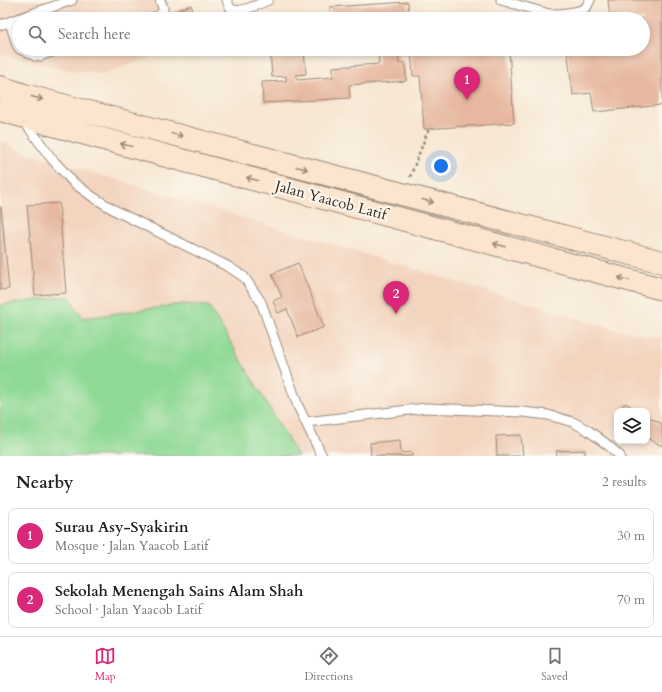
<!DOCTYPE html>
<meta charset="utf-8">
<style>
:root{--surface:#fff;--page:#f2f2f2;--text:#202124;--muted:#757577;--line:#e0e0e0;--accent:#db2777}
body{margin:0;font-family:Cardo,serif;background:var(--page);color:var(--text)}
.controls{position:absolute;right:12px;bottom:12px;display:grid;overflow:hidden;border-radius:8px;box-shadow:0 2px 6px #0003}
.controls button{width:36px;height:36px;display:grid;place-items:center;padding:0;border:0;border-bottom:1px solid var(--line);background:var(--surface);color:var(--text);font:20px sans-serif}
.you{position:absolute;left:441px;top:166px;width:14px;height:14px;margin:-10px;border:3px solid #fff;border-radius:50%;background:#1a73e8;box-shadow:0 0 0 6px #1a73e833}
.badge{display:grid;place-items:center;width:26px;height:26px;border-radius:50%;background:var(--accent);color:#fff;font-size:13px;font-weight:700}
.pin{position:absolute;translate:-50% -33px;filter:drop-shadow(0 1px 2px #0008)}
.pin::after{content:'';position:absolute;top:21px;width:14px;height:12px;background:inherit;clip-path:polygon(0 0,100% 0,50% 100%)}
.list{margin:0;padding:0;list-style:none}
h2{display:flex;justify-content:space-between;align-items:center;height:52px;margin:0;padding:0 16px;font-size:17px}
h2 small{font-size:13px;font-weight:400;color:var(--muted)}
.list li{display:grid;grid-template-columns:26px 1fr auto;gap:12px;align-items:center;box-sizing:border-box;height:56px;margin:0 8px 8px;padding:0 8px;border:1px solid var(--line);border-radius:8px}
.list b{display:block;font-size:15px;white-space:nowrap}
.list p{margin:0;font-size:13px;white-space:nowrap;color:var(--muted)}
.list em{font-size:13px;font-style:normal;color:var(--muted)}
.icon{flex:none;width:22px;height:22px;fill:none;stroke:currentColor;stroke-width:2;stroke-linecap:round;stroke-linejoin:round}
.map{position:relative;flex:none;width:662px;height:456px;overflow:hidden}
.search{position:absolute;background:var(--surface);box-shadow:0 2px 6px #0003;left:12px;right:12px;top:12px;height:44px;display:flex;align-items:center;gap:10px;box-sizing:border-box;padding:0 14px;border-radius:22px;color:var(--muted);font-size:15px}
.sheet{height:180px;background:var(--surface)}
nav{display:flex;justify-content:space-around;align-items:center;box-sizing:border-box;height:56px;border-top:1px solid var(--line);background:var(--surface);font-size:11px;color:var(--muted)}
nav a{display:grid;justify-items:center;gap:2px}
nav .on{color:var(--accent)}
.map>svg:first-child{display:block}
.built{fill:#f3d4be;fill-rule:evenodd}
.green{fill:#8fd995;stroke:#65825a}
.building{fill:#e7b79f}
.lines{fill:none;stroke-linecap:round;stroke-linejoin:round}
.service-casing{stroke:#998878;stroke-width:11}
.secondary-casing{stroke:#998878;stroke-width:24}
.path{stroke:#998878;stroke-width:2.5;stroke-dasharray:3 3;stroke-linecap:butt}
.service{stroke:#fff;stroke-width:9}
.secondary{stroke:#fbe5cf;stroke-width:22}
.oneway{stroke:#9b8876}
.labels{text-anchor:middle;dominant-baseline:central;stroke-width:4;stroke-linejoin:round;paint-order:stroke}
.street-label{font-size:15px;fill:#3b2a1e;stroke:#fbf7ec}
</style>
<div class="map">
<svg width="662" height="456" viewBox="0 0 662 456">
<rect width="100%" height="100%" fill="#fbf7ec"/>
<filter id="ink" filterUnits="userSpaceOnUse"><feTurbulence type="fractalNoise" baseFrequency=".025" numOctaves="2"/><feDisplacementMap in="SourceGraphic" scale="8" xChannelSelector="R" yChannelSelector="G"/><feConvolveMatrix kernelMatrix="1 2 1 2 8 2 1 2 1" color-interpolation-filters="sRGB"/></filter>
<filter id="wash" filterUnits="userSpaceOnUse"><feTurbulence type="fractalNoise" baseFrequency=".012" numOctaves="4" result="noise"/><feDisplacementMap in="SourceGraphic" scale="16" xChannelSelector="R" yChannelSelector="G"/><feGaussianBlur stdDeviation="0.9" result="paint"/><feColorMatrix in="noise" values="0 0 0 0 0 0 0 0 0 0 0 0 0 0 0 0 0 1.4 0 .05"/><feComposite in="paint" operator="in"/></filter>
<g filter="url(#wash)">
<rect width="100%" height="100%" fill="#f7e7d3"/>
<!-- built -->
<path class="built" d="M 0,0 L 167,0 L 173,19 L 19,19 L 19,49 L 174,49 L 102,74 L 68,70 L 34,63 L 0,54 Z
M 0,140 L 25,152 L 617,330 L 662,338 L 662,456 L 0,456 ZM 617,411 L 647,411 L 647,441 L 617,441 Z"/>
<!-- green -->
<path class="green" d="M 69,296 L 83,318 L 183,304 L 209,306 L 298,456 L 0,456 L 0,305 Z"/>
<g id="blocks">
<!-- building -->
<path class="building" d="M 608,0 L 662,0 L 662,105 L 594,112 L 591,93 L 573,95 L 567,49 L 643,49 L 643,19 L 610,19 Z
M 408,2 L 409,19 L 325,19 L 325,18 L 331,17 L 330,7 Z
M 191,5 L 196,19 L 176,19 L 173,12 Z
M 270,49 L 304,49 L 306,74 L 296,75 L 297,80 L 333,77 L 333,67 L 379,64 L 378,49 L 409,49 L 409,55 L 398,55 L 399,63 L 405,62 L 406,81 L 349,85 L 350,98 L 263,103 L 262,82 L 286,81 L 286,76 L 272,77 Z
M 411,49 L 509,49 L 514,123 L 424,129 L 420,76 L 413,76 Z
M 59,203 L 66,293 L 35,295 L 27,205 Z
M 0,207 L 1,207 L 9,289 L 0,290 Z
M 298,263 L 324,327 L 298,337 L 287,309 L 278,313 L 273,301 L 282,297 L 272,274 Z
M 625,403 L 639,411 L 620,411 Z
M 647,416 L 662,424 L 662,446 L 647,438 Z
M 521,435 L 523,456 L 497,456 L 496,436 Z
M 400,440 L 401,453 L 412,452 L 412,456 L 371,456 L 370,443 Z
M 585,450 L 585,456 L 557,456 L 556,451 Z"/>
</g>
</g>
<g filter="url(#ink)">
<use href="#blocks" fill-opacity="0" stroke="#998878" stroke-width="1"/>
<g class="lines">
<!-- service casing -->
<g class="service-casing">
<path id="service" d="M 227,0 C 228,4 230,9 234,10 C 242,13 261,3 268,0
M 501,0 L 549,14 C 558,14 582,13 587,6 C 588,4 589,2 590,0
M 150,19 L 158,16 L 163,12 L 163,8 L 160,0
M 10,22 L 17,45 L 19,48
M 0,25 L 72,0
M 20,49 L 35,56 L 40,56 L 60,49
M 24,121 L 51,158 L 74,183 L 93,197 L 116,211 L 229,267 L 244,277 L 261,302 L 298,406 L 322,456
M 306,422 L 426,408 L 523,412 L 548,415 L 573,422 L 589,431 L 609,446 L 620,456"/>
</g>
<!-- secondary casing -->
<g class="secondary-casing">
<path id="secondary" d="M 0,87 L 24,95 L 662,262
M 0,110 L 107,140 L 662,289"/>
</g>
<!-- path -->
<path class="path" d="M 410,177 L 429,128"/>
<!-- service -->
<use href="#service" class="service"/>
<!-- secondary -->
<use href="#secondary" class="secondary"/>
</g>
<!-- one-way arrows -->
<defs><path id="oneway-shaft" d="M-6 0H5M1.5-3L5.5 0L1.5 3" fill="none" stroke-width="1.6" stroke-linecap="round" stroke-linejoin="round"/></defs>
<g class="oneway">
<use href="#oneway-shaft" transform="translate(37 98) rotate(15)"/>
<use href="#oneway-shaft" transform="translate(177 135) rotate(15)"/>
<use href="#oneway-shaft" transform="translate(126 145) rotate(-165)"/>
<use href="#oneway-shaft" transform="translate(302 168) rotate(15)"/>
<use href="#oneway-shaft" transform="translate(252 179) rotate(-165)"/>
<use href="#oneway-shaft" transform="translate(428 201) rotate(15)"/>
<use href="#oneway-shaft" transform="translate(499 245) rotate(-165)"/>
<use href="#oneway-shaft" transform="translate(624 279) rotate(-165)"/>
</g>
</g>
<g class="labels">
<!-- street labels -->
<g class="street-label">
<text transform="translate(331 200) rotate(15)">Jalan Yaacob Latif</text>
</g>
</g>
</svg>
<div class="controls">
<button><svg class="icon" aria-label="layers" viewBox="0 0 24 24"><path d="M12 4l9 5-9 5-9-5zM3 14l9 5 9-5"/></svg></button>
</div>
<div class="you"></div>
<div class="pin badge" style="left:467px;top:100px">1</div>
<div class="pin badge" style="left:396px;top:314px">2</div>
<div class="search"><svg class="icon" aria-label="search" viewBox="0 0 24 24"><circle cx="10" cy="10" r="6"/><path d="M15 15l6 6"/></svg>Search here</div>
</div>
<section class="sheet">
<h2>Nearby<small>2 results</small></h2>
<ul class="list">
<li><span class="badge">1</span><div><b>Surau Asy-Syakirin</b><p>Mosque · Jalan Yaacob Latif</p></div><em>30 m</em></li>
<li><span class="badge">2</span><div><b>Sekolah Menengah Sains Alam Shah</b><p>School · Jalan Yaacob Latif</p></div><em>70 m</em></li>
</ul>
</section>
<nav>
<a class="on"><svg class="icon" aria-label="map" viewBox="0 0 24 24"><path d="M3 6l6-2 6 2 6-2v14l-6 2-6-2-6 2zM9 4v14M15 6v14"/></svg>Map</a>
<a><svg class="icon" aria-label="directions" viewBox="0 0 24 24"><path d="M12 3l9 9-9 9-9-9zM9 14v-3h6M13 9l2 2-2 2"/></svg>Directions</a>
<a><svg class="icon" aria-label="saved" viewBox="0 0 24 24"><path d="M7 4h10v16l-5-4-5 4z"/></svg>Saved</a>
</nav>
